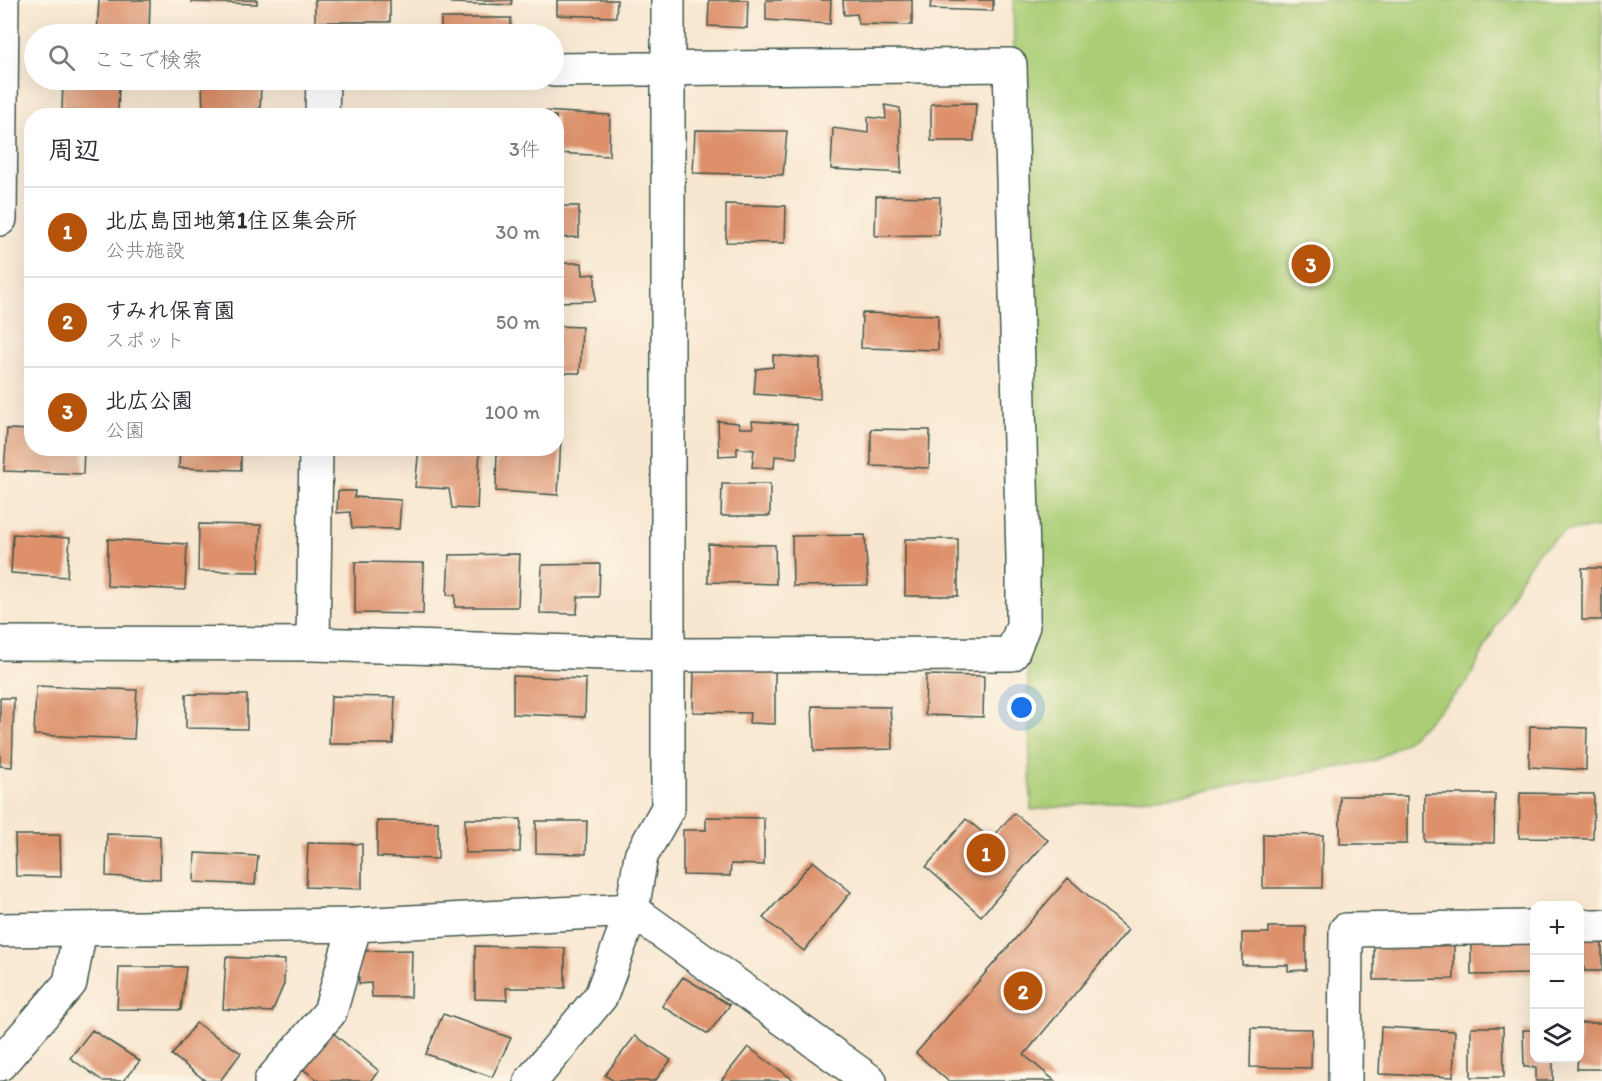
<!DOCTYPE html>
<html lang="ja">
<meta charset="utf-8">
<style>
:root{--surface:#fff;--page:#f2f2f3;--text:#2b2b33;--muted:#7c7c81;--line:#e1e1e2;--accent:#b45309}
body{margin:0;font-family:Itim,"Klee One",sans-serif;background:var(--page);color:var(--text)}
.controls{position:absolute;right:18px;bottom:18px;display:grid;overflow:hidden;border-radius:12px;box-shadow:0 6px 24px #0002}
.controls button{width:54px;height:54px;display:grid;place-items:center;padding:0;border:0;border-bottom:2px solid var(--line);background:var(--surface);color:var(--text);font:30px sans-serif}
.you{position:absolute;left:1022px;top:708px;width:21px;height:21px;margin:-15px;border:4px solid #fff;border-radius:50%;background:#1a73e8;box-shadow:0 0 0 9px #1a73e833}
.badge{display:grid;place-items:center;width:39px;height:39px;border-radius:50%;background:var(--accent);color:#fff;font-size:20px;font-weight:700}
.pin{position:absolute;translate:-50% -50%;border:3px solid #fff;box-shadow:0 2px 6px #0006}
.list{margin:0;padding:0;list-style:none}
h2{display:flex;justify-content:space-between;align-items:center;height:78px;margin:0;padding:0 24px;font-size:26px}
h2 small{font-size:20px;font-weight:400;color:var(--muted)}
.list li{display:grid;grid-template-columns:39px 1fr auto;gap:18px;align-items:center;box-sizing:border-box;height:90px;padding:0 24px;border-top:2px solid var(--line)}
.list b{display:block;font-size:22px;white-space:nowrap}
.list p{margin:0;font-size:20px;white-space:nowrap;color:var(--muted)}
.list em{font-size:20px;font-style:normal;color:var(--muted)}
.icon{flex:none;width:33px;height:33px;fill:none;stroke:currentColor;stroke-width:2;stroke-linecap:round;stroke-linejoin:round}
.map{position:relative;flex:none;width:1602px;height:1081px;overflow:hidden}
.search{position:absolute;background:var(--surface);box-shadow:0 6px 24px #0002;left:24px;top:24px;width:540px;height:66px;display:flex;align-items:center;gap:15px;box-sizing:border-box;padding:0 21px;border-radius:33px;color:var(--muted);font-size:22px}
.panel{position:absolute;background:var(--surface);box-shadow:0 6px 24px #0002;left:24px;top:108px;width:540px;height:348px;border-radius:24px}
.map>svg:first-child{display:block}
.green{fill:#abcd76;stroke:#658555;stroke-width:1.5}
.building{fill:#dd906a}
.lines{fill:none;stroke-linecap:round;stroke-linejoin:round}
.minor-casing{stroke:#40564b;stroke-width:36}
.minor{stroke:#fff;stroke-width:33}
</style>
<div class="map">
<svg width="1602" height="1081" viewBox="0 0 1602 1081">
<rect width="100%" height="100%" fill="#fcf5e5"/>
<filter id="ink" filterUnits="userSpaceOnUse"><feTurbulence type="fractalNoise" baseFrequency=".0167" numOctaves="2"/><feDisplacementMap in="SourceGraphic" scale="12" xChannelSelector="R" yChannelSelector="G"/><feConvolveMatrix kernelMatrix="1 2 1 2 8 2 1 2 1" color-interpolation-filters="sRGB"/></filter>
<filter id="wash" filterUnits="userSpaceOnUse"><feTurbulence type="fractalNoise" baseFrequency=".008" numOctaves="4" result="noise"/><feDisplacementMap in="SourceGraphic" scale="24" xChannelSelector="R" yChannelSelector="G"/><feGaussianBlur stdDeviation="1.35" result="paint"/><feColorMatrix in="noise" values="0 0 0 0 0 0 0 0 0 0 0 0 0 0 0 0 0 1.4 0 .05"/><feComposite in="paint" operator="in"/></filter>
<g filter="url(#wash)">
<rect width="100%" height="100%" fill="#f8e7d0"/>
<!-- green -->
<path class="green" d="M 1013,0 L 1602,0 L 1602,527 L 1565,531 L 1538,552 L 1521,577 L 1467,683 L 1406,742 L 1374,761 L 1186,794 L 1031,810 Z"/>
<g id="blocks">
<!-- building -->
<path class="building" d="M 99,0 L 150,0 L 149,34 L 97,34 Z
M 192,0 L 257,0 L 257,4 L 192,2 Z
M 315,0 L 390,0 L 390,22 L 315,22 Z
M 451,0 L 512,0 L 511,5 L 451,3 Z
M 557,0 L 617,0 L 616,17 L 557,15 Z
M 709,0 L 748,0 L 747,28 L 708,26 Z
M 766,0 L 831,0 L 830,24 L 766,20 Z
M 843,0 L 912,0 L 912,25 L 858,24 L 857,14 L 844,15 Z
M 931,0 L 993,0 L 993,11 L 930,9 Z
M 441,18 L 511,18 L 510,34 L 441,34 Z
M 202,80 L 261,80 L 260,116 L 203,116 Z
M 63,81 L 119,83 L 118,113 L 62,111 Z
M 976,103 L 974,141 L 931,141 L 931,104 Z
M 885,105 L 900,108 L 901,173 L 831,169 L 833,128 L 868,133 L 868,117 L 886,119 Z
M 542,111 L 610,115 L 609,156 L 556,153 L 556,116 L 542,116 Z
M 695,130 L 787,131 L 783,175 L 693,173 Z
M 876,196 L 940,197 L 939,235 L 875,236 Z
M 726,204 L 786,206 L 785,243 L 726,242 Z
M 556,206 L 579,206 L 579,237 L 556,238 Z
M 556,263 L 582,263 L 583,275 L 595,274 L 595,301 L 556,302 Z
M 30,312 L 32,312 L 32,351 L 28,351 Z
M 862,313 L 938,315 L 938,350 L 861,348 Z
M 556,326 L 582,327 L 580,373 L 556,373 Z
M 773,355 L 820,359 L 820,399 L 754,394 L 756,369 L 773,367 Z
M 718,421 L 738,423 L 740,428 L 753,428 L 752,421 L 797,424 L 797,458 L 775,456 L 774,468 L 752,467 L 754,450 L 737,448 L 737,455 L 719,456 Z
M 7,429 L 32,430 L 32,448 L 84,448 L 83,474 L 4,471 Z
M 871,429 L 930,430 L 929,468 L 871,466 Z
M 556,437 L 561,438 L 558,495 L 496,491 L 497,448 L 556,448 Z
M 180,448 L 241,448 L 241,470 L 179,468 Z
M 419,448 L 480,448 L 477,509 L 452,508 L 449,489 L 415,487 Z
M 722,484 L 770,484 L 770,516 L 721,516 Z
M 338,491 L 355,491 L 354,497 L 401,500 L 399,529 L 352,528 L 350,512 L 337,513 Z
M 199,524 L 261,525 L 259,572 L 198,571 Z
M 13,534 L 70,538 L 67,577 L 11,573 Z
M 865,535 L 868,585 L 793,586 L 792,536 Z
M 108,539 L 187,544 L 185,590 L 107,586 Z
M 905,539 L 958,539 L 958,596 L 905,596 Z
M 708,544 L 775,545 L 776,584 L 708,582 Z
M 520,554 L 518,607 L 455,607 L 455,595 L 447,595 L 449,555 Z
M 355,562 L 424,563 L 423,614 L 355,613 Z
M 600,564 L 599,597 L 578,597 L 577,614 L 540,613 L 542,565 Z
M 1582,568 L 1602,568 L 1602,620 L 1582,620 Z
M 694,670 L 775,671 L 775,724 L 749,723 L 750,713 L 693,712 Z
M 926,675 L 984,676 L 983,717 L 925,715 Z
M 513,676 L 586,679 L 585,717 L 513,714 Z
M 36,686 L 137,690 L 134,739 L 34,735 Z
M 186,694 L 247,695 L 247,729 L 186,728 Z
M 331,696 L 395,697 L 393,744 L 329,744 Z
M 0,698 L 14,698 L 12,767 L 0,766 Z
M 812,706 L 890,707 L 893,749 L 814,751 Z
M 1530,726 L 1587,728 L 1586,770 L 1529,767 Z
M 1520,793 L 1594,794 L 1593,839 L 1519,838 Z
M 1425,794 L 1495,794 L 1494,843 L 1425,842 Z
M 1340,796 L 1407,796 L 1407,844 L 1340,844 Z
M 1014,813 L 1048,840 L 981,916 L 926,867 L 966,819 L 991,839 Z
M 706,817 L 764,818 L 764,865 L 731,864 L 730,876 L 683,875 L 683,830 L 706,830 Z
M 465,819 L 521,819 L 520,852 L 465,853 Z
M 377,821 L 438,822 L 438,859 L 377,857 Z
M 536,821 L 587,821 L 586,854 L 536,853 Z
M 107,834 L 160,836 L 160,879 L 106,876 Z
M 1263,834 L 1323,835 L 1322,888 L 1263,888 Z
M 15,835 L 60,835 L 61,877 L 16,876 Z
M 308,843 L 362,844 L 362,889 L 306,887 Z
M 195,853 L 258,856 L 255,885 L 194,882 Z
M 813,861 L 851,892 L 804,951 L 763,918 Z
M 1068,878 L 1128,930 L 1024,1055 L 1055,1081 L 948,1081 L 916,1053 Z
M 1269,927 L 1306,927 L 1306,970 L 1288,971 L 1288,965 L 1242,965 L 1242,933 L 1269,933 Z
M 1534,930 L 1534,974 L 1471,975 L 1471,931 Z
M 1374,932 L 1454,932 L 1454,979 L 1374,980 Z
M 1584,932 L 1602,932 L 1602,971 L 1584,971 Z
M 475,946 L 565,948 L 565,988 L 506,988 L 507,1000 L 475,999 Z
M 412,950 L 411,997 L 372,997 L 371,983 L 359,984 L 358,951 Z
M 226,957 L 285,960 L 284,984 L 272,1012 L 223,1009 Z
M 119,967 L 186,967 L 181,1010 L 117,1009 Z
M 683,977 L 730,1005 L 708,1034 L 662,1006 Z
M 443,1014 L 511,1038 L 492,1077 L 426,1054 Z
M 196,1023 L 241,1053 L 220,1081 L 206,1081 L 172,1055 Z
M 1580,1023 L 1602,1023 L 1602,1069 L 1577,1069 Z
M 1381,1027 L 1455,1031 L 1453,1077 L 1379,1074 Z
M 1471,1027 L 1503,1027 L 1504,1077 L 1471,1077 Z
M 1251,1028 L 1312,1029 L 1311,1068 L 1250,1067 Z
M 92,1030 L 140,1061 L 123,1081 L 103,1081 L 70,1058 Z
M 1523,1030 L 1534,1030 L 1534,1058 L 1553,1058 L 1553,1081 L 1536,1081 L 1536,1067 L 1524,1067 Z
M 333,1033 L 379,1071 L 370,1081 L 319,1081 L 303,1069 Z
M 635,1036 L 671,1060 L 655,1081 L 614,1081 L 605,1075 Z
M 748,1047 L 795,1081 L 721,1081 Z"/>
</g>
</g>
<g filter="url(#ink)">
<use href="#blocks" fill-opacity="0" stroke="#40564b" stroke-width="1.5"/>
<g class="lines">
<!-- minor casing -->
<g class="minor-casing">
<path id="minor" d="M 322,116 L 323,80
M 0,219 L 2,0
M 0,643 L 313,644 L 670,655 L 1012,654 L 1023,626 L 1023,557 L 1010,65 L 554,70
M 313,644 L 316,448
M 1580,926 L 1602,926
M 0,930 L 355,925 L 632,910 L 870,1081
M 0,1064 L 70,983 L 80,929
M 271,1081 L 330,1012 L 355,925
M 531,1081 L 601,996 L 632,910 L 641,856 L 668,808 L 668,0
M 1345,1081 L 1346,930 L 1534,927"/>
</g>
<!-- minor -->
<use href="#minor" class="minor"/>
</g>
</g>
</svg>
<div class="controls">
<button>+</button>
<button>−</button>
<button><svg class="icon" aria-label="layers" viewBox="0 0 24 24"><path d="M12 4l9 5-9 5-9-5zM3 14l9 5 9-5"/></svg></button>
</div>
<div class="you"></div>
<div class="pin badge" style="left:986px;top:853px">1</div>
<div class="pin badge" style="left:1023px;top:991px">2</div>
<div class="pin badge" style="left:1311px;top:264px">3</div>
<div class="search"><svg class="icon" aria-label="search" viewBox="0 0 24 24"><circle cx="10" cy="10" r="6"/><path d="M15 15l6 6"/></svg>ここで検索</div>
<section class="panel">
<h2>周辺<small>3件</small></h2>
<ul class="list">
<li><span class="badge">1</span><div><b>北広島団地第1住区集会所</b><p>公共施設</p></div><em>30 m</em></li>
<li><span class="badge">2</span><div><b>すみれ保育園</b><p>スポット</p></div><em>50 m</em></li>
<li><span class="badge">3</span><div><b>北広公園</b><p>公園</p></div><em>100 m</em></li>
</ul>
</section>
</div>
